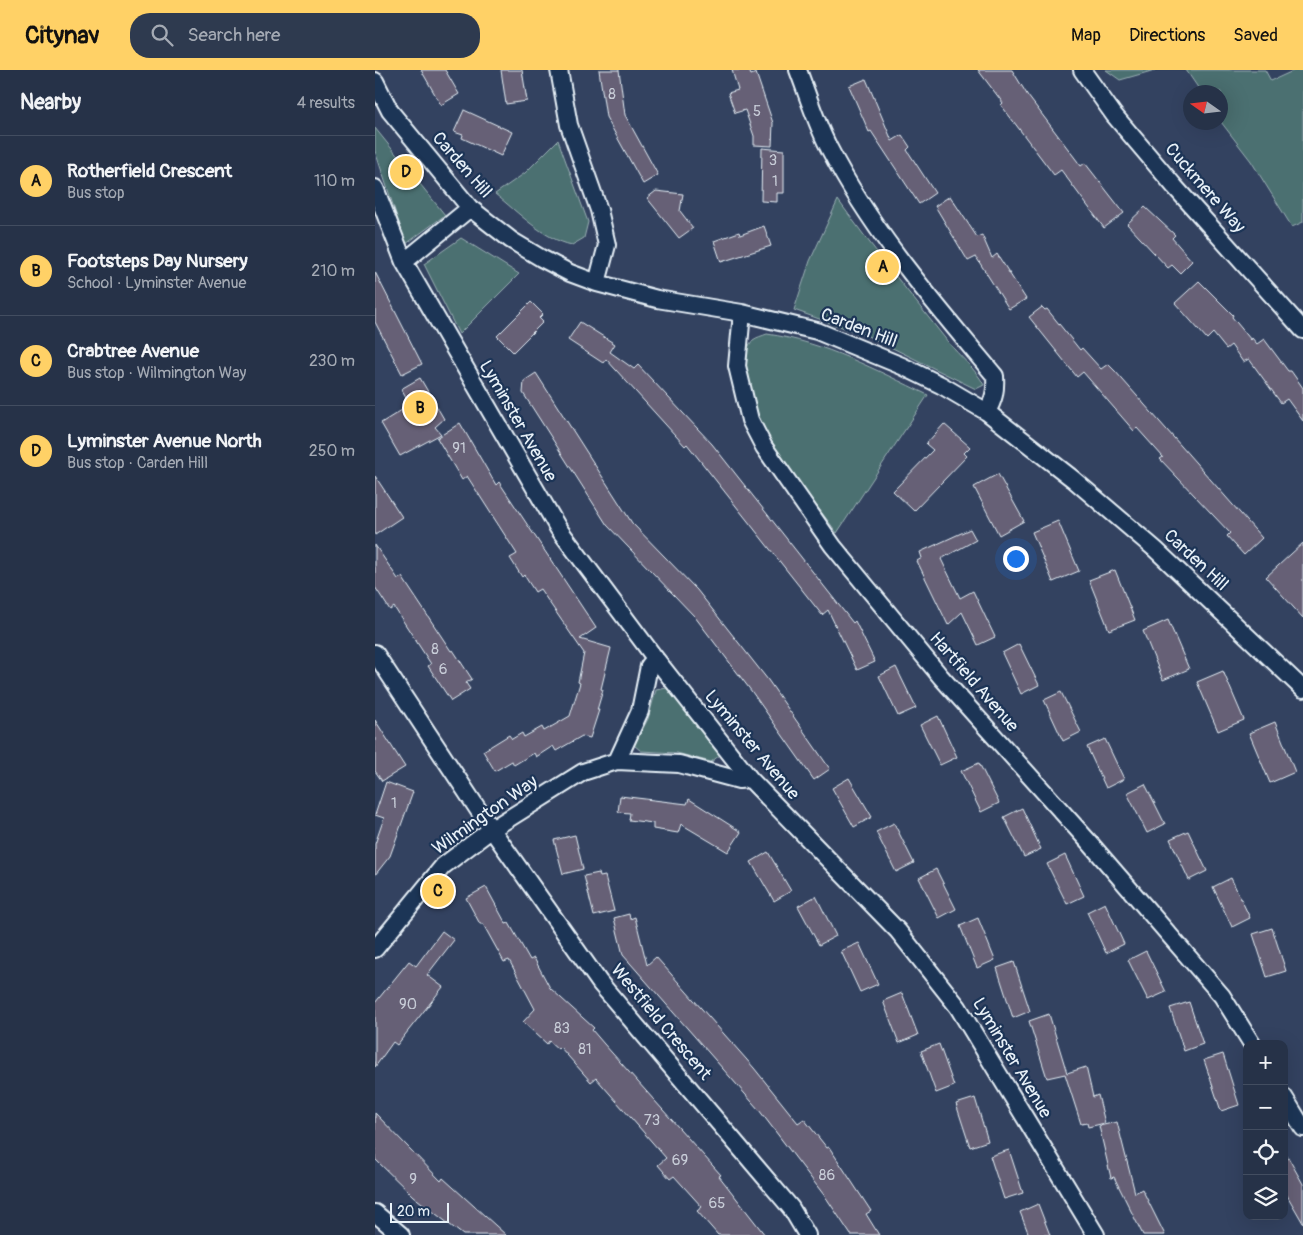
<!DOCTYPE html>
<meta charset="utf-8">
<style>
:root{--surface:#263248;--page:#2e3a4f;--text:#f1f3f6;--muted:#a4aab4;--line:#424d60;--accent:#ffd166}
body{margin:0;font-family:Pangolin,sans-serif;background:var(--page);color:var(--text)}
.controls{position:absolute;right:15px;bottom:15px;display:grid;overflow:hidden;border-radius:10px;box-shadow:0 5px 20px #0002}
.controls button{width:45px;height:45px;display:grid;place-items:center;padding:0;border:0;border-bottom:1px solid var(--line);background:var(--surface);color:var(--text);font:25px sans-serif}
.compass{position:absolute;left:808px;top:15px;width:45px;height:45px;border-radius:50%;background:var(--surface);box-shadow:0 5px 20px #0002;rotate:284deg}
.scale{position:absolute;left:15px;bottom:12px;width:59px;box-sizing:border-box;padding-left:5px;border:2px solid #e8f1f8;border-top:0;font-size:14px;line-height:18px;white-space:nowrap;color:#e8f1f8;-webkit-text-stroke:4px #1d3557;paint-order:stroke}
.you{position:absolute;left:640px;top:488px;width:18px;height:18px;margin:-12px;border:4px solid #fff;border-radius:50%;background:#1a73e8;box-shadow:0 0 0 8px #1a73e833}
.badge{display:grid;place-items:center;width:32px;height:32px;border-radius:50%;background:var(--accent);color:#111;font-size:16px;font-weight:700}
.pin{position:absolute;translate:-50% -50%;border:2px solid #fff;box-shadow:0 1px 5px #0006}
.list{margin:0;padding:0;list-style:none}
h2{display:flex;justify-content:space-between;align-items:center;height:65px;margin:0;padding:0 20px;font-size:21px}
h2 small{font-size:16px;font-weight:400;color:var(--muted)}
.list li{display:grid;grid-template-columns:32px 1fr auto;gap:15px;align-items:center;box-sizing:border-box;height:90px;padding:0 20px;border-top:1px solid var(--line)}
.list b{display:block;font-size:19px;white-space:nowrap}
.list p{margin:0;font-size:16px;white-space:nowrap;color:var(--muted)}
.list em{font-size:16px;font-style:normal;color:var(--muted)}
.icon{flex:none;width:28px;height:28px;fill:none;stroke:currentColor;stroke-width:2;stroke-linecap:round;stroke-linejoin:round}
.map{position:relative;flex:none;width:928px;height:1165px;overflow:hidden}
header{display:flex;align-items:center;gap:30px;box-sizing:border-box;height:70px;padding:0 25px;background:var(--accent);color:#111}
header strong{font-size:24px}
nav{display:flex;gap:28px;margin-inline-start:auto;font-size:18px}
.search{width:350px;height:45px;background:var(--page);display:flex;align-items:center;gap:12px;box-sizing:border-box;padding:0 18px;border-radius:20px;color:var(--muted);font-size:19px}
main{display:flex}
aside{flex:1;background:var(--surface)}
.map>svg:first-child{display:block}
.green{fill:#4c6f71;stroke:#9ab0b4}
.building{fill:#666176;stroke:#e8f1f8}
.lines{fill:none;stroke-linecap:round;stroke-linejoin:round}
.street-casing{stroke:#e8f1f8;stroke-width:20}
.street{stroke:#1d3557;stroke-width:16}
.labels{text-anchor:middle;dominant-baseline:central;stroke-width:4.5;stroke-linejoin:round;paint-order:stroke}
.number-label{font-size:15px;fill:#c8cdd8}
.street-label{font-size:18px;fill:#e8f1f8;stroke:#1d3557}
</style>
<header>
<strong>Citynav</strong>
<div class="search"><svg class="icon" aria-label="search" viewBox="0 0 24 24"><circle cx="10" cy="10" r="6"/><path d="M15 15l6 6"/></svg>Search here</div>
<nav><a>Map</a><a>Directions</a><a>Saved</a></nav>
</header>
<main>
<aside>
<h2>Nearby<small>4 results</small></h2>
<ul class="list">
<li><span class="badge">A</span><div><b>Rotherfield Crescent</b><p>Bus stop</p></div><em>110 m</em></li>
<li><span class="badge">B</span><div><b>Footsteps Day Nursery</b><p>School · Lyminster Avenue</p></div><em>210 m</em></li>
<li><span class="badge">C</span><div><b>Crabtree Avenue</b><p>Bus stop · Wilmington Way</p></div><em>230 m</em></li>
<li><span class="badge">D</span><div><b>Lyminster Avenue North</b><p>Bus stop · Carden Hill</p></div><em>250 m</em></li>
</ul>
</aside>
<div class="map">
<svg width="928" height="1165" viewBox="0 0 928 1165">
<rect width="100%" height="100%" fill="#334260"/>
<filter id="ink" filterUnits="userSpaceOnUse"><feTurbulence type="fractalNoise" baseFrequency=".02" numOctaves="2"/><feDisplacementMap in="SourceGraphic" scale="10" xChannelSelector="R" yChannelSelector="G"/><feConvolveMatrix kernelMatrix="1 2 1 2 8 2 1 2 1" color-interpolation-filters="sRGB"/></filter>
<g filter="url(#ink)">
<!-- green -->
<path class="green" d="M 731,0 L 780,0 L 745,10 Z
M 811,0 L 890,0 L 896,11 L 920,0 L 928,0 L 928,152 L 917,157 L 876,91 L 846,52 L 846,22 L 826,22 Z
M 0,58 L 70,145 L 31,174 L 0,81 Z
M 183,70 L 213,152 L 209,168 L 197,175 C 168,169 143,142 120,124 L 150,103 Z
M 463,130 C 498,179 536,225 573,272 C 584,286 601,299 609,315 L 601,319 L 495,267 L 419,240 L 435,191 Z
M 86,168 L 144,204 L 84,264 L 49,194 Z
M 392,264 C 449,272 501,300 553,325 L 462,463 C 439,431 411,400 393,365 C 382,345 359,289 378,270 C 382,267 387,266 392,264 Z
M 292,618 L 345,685 L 336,692 L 302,683 L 266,681 L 259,675 L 273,649 L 281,620 Z"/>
<!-- building -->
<path class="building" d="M 46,0 L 70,0 L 84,24 L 66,35 Z
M 126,0 L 147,0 L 152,31 L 131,34 Z
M 224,0 L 244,0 L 250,45 L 283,105 L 268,114 L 231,47 Z
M 357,0 L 374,0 L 376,5 L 381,3 L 398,53 L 397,76 L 379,75 L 379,66 L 370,40 L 360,43 L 353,23 L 363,20 Z
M 603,0 L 637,0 L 653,26 L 706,96 L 710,93 L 749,143 L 729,158 L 686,100 L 679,105 L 626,35 L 628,33 Z
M 491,9 L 517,71 L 527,65 L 535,77 L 532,80 L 560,123 L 544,134 L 496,61 L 494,62 L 474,16 Z
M 89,40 L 137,62 L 126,86 L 87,68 L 88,65 L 79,62 Z
M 387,78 L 409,80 L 409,123 L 402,123 L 402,132 L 386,131 Z
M 281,121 L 308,124 L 305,141 L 318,158 L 304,168 L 272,128 Z
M 575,126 L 602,167 L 607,165 L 617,188 L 622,184 L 651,229 L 634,239 L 601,187 L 593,191 L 560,136 Z
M 770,137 L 800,165 L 797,168 L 817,191 L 805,203 L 797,195 L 793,198 L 752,154 Z
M 389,156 L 396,176 L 346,192 L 339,171 L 364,162 L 365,165 Z
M 0,202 L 47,294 L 27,304 L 0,252 Z
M 824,211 L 858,245 L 857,247 L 876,270 L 877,268 L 882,274 L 889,269 L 913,301 L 916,301 L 928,318 L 928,351 L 912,329 L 906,333 L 874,289 L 868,292 L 856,275 L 851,279 L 838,263 L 832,269 L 800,233 Z
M 156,232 L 168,244 L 164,248 L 168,252 L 138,282 L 122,266 Z
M 667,237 L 670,240 L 672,239 L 705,280 L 707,278 L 726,299 L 733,294 L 740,301 L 887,468 L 869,485 L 852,466 L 855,463 L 785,389 L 788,387 L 762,358 L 759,361 L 708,302 L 702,307 L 654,247 Z
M 205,252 L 240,274 L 235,282 L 259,299 L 263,295 L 337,374 L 478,553 L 480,551 L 500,592 L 482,600 L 453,540 L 447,545 L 312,374 L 310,376 L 231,289 L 228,293 L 193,270 Z
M 161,303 L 257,453 L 322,520 L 393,610 L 455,699 L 439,710 L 377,622 L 320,547 L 232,455 L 148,323 L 149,311 Z
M 45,308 L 69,349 L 60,357 L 66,364 L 25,386 L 6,353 L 35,335 L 26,319 Z
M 85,353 L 121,415 L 124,412 L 221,558 L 205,569 L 236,578 L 226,619 L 228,620 L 222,640 L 224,640 L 215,668 L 207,666 L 181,681 L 178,676 L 161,687 L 159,683 L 139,695 L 137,691 L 120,701 L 108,681 L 134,665 L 137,669 L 147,663 L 149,667 L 167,657 L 169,661 L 195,646 L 205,613 L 203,612 L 209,583 L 165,519 L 160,522 L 149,505 L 147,507 L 135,488 L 142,484 L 92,406 L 87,410 L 62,368 Z
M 569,354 L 595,377 L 589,383 L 592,386 L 539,441 L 518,421 L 558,380 L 551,374 Z
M 623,404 L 649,451 L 624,465 L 599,417 Z
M 0,406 L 27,447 L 0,465 Z
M 683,451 L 704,501 L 678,512 L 657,462 Z
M 595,459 L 601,470 L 566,489 L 585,528 L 598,521 L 620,567 L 603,575 L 587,542 L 573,555 L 542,491 L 547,488 L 545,482 Z
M 928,473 L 928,548 L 891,507 Z
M 0,475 L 23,509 L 27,507 L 76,581 L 78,580 L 97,609 L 91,613 L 95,619 L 76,631 L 53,596 L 56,594 L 19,537 L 15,540 L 0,517 Z
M 740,500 L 760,550 L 734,560 L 714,510 Z
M 793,550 L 814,599 L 788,610 L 768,561 Z
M 644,574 L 664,615 L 646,624 L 627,583 Z
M 521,597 L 541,638 L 523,646 L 504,606 Z
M 848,601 L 869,650 L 843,661 L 822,612 Z
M 686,622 L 706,662 L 688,671 L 669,630 Z
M 563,646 L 582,687 L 565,695 L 545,655 Z
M 0,650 L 30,697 L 7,711 L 0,701 Z
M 900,652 L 920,702 L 895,713 L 874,663 Z
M 730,669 L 749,709 L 731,718 L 712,677 Z
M 604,693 L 624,733 L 606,742 L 586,701 Z
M 474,708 L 497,747 L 479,757 L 457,718 Z
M 11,712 L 38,722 L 15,786 L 0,805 L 0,774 L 9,748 L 0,745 Z
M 770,714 L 790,754 L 772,763 L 752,723 Z
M 245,726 L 312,734 L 314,729 L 366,762 L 353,782 L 306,754 L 303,763 L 278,759 L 278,753 L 254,750 L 255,743 L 243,742 Z
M 647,738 L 666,779 L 649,787 L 629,747 Z
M 519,753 L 539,793 L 521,802 L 501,762 Z
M 813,761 L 832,801 L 814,810 L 795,769 Z
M 200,765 L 208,799 L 188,804 L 179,770 Z
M 393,782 L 416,821 L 399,831 L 376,792 Z
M 690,785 L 709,826 L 692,834 L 672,794 Z
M 561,799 L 581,839 L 564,848 L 544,808 Z
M 224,803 L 225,807 L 230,806 L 239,841 L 219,846 L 209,806 Z
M 856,808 L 875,848 L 857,857 L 838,817 Z
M 111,817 L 131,854 L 134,853 L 155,890 L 159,888 L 175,918 L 219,958 L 217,960 L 229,974 L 346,1105 L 344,1106 L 390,1165 L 343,1165 L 322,1141 L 327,1137 L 299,1106 L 295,1109 L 283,1095 L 291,1088 L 221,1008 L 216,1012 L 185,977 L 183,979 L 174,971 L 172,974 L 148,952 L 160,939 L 134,890 L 129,892 L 108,854 L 105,854 L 91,828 Z
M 441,826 L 461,866 L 444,875 L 423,836 Z
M 730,833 L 749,874 L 731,883 L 712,842 Z
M 254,844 L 255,849 L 260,847 L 272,895 L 281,887 L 379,998 L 423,1053 L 429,1049 L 452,1078 L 454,1077 L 496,1141 L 491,1144 L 504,1165 L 476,1165 L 452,1129 L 384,1040 L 248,885 L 239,848 Z
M 603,848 L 620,890 L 602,898 L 585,856 Z
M 897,858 L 911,901 L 892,907 L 878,864 Z
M 67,861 L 79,870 L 52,905 L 68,917 L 22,975 L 18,972 L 0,997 L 0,933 L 34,891 L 41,896 Z
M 484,873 L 503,914 L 485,922 L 466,881 Z
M 771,881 L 791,922 L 773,930 L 753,890 Z
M 639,892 L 655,941 L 638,948 L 622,898 Z
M 527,923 L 543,965 L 524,973 L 508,931 Z
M 814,932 L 828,974 L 809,981 L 795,938 Z
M 674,944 L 692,1003 L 711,997 L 718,1027 L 723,1025 L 730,1053 L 713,1057 L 712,1053 L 706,1054 L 690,1004 L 672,1008 L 654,951 Z
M 564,974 L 579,1016 L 561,1023 L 546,981 Z
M 848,984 L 864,1035 L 846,1041 L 829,990 Z
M 600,1028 L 613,1071 L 595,1077 L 581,1034 Z
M 0,1043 L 66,1111 L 68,1108 L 131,1165 L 88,1165 L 38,1126 L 0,1089 Z
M 742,1052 L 760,1123 L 767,1119 L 790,1165 L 768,1165 L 739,1107 L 736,1108 L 724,1056 Z
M 634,1080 L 648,1123 L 629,1129 L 615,1086 Z
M 909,1080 L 928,1114 L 928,1153 L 909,1120 Z
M 663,1134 L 675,1165 L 654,1165 L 645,1142 Z"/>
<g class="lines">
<!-- street casing -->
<g class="street-casing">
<path id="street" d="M 184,0 L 194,55 L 224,140 L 232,175 L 222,213
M 423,0 C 433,26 441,53 454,78 C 497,162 560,234 620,306 C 621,321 619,329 612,342
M 707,0 L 739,45 L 800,117 L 928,260
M 0,11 L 15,41 L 95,138 L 136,170 L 166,188 L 195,203 L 222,213 L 282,229 L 367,243 L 442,261 L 527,296 L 566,315 L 612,342 L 698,409 L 780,479 L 928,619
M 0,118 L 29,192 L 183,458 L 280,588 L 375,709 L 523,861 L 583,937 L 721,1165
M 29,192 L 95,138
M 367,243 L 362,296 L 375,350 L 389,377 L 458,476 L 566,607 L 714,772 L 847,926 L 877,974
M 0,583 L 110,750 L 225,913 L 416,1138 L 432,1165
M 242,691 L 265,641 L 274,596 L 280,588
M 0,879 L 68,796 L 117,759 L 208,702 L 242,691 L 304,694 L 364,710 L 375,709
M 909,1027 L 928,1058
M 0,1143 L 26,1165"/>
</g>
<!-- street -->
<use href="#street" class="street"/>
</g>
</g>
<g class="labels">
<!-- number labels -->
<g class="number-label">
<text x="237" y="24">8</text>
<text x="382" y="41">5</text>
<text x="398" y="90">3</text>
<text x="400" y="111">1</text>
<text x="84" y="378">91</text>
<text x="60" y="579">8</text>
<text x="68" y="599">6</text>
<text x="19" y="733">1</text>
<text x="33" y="934">90</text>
<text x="187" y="958">83</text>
<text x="210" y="979">81</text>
<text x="277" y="1050">73</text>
<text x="305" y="1090">69</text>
<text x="452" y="1105">86</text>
<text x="38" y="1109">9</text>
<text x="342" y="1133">65</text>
</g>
<!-- street labels -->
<g class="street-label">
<text transform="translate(87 95) rotate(49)">Carden Hill</text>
<text transform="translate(830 118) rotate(49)">Cuckmere Way</text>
<text transform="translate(484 258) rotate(21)">Carden Hill</text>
<text transform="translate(143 351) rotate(60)">Lyminster Avenue</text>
<text transform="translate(821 490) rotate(43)">Carden Hill</text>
<text transform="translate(599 612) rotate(49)">Hartfield Avenue</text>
<text transform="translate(377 675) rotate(50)">Lyminster Avenue</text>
<text transform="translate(110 745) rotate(-35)">Wilmington Way</text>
<text transform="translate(286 952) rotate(50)">Westfield Crescent</text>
<text transform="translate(637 988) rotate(59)">Lyminster Avenue</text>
</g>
</g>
</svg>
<div class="controls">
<button>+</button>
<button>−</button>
<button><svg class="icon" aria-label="locate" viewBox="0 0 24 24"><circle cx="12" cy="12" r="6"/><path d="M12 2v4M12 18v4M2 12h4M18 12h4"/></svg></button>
<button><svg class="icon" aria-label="layers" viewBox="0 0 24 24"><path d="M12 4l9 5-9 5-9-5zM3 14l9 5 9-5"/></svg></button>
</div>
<svg class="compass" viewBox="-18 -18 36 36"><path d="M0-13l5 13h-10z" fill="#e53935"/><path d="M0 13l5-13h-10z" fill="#a4aab4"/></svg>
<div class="scale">20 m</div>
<div class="you"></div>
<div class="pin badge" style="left:508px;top:197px">A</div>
<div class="pin badge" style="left:45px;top:338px">B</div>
<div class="pin badge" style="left:63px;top:821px">C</div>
<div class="pin badge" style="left:31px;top:102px">D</div>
</div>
</main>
